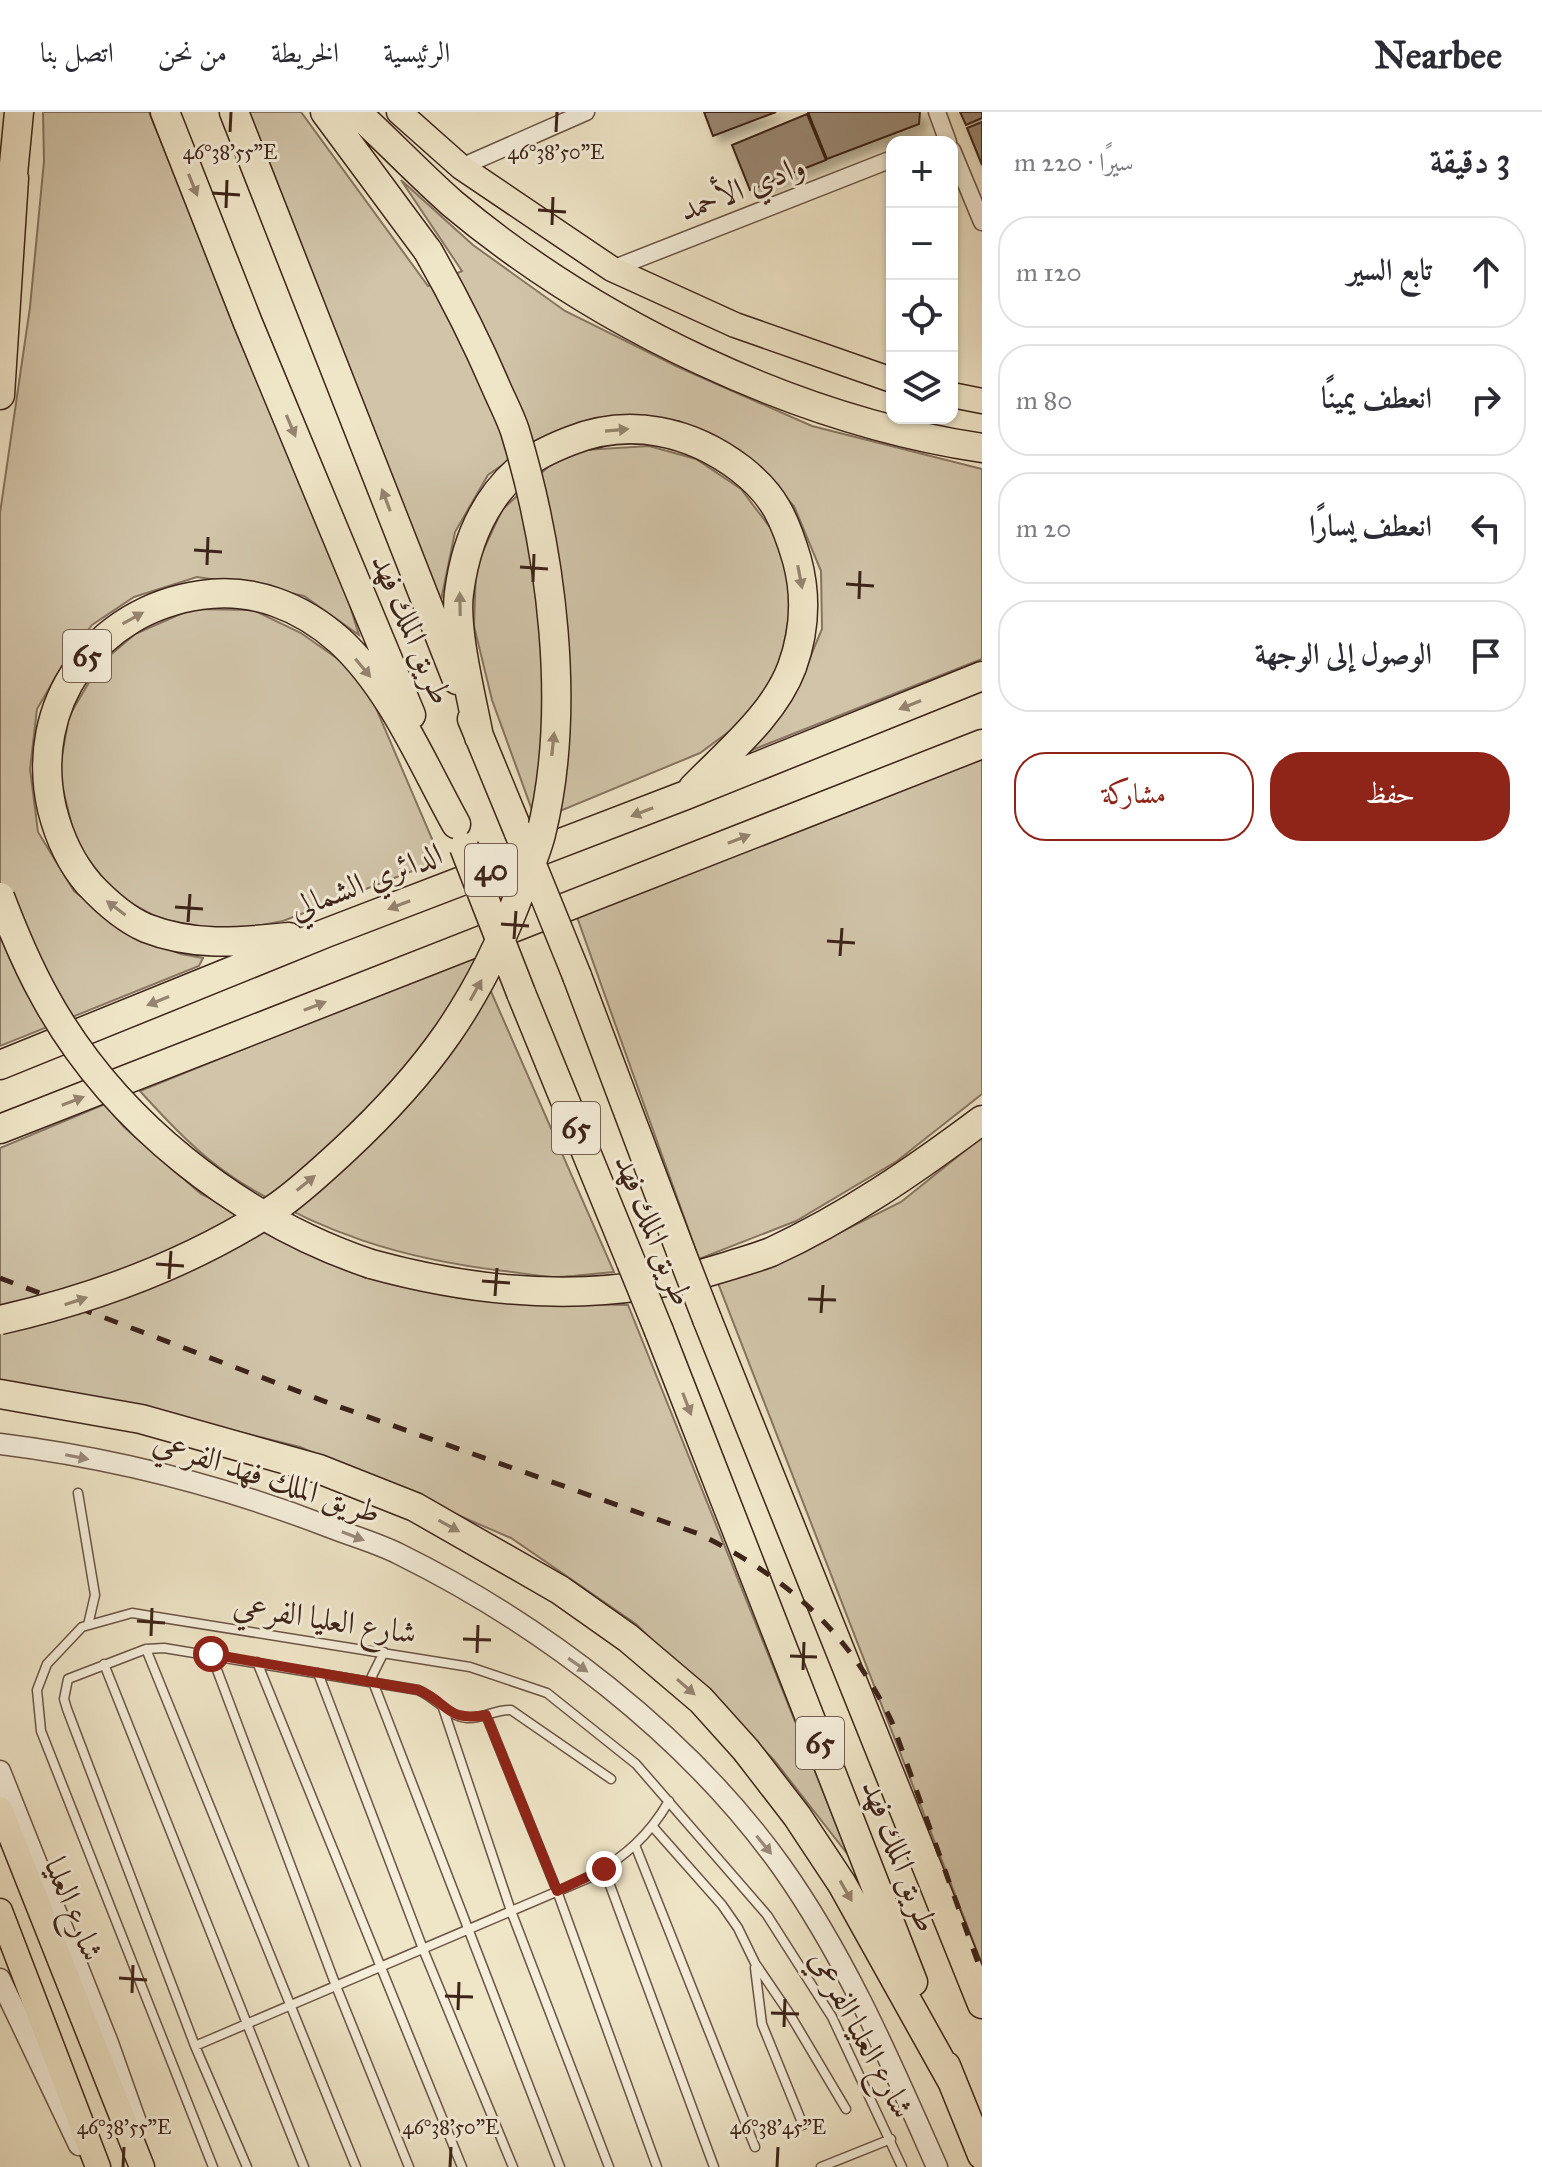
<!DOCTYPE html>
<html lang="ar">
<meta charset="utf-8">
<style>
:root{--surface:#fff;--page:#f7f7f7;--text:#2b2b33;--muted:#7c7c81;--line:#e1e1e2;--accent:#8f2418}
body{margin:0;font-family:"IM FELL Great Primer",Amiri,serif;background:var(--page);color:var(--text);direction:rtl}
.controls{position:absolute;right:24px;top:24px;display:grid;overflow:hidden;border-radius:16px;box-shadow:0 2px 6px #0004}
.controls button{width:72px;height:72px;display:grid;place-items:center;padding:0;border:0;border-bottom:2px solid var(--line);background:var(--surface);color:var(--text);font:40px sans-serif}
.stop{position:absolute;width:24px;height:24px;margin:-18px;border:6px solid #8f2418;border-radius:50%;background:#fff}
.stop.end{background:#8f2418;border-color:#fff;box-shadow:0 2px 8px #0008}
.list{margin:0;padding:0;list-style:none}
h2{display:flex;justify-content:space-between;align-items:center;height:104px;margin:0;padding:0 32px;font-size:34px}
h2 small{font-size:26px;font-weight:400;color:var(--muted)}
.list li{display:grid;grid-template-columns:52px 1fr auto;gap:24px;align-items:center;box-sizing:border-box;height:112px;margin:0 16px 16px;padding:0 16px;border:2px solid var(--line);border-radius:32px}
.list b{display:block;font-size:30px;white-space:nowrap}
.list em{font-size:26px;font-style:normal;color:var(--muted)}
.actions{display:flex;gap:16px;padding:24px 32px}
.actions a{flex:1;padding:18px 0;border:2px solid var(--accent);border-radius:32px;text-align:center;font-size:28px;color:var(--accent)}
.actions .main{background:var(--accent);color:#fff}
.icon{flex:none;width:44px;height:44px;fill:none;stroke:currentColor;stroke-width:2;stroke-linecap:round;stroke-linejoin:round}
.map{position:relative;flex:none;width:982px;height:2055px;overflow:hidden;direction:ltr}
header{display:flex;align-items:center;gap:48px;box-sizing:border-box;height:112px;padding:0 40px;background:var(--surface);border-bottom:2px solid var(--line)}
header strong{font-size:38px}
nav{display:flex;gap:44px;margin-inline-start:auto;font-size:28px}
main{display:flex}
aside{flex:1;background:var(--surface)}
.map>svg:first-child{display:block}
.green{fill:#d1c4a9;stroke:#877461;stroke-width:2}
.building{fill:#9a8873;stroke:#3d2419;stroke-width:2;filter:url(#shadow)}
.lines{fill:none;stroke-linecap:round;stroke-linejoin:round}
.service-casing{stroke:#6a5444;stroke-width:11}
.minor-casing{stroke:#6a5444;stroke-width:19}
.tertiary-casing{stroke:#6a5444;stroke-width:23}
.primary-casing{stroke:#3d2419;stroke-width:27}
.motorway-casing{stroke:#3d2419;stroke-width:31}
.service{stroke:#f5eedb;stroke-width:8}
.minor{stroke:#f5eedb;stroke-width:16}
.tertiary{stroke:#f5eedb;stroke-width:20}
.primary{stroke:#efe5c7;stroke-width:24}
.motorway{stroke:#efe5c7;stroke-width:28}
.rail{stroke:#3d2419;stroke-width:5;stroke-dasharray:14 14;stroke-linecap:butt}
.motorway-bridge-casing{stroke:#3d2419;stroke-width:31;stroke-linecap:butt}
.motorway-bridge{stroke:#efe5c7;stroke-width:28}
.oneway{fill:#968470}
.oneway2{fill:#99897a}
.route{stroke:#8f2418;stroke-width:10}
.ticks{fill:none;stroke:#3d2419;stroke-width:3}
.labels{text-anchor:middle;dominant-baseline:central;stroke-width:6;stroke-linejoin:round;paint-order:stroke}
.shield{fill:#f5eedb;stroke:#746153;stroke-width:2}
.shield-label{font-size:30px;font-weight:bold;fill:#3d2419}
.street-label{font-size:32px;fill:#3d2419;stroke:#f5eedb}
.ticks-label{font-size:20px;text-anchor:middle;fill:#3d2419;stroke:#f5eedb;stroke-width:6;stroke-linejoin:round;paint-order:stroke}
</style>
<header>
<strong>Nearbee</strong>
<nav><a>الرئيسية</a><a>الخريطة</a><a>من نحن</a><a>اتصل بنا</a></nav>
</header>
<main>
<aside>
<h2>3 دقيقة<small>سيرًا · 220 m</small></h2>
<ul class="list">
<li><svg class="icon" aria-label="ahead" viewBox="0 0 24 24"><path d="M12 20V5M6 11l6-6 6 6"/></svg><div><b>تابع السير</b></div><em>120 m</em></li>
<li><svg class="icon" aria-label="right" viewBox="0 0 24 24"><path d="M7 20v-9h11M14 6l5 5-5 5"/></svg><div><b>انعطف يمينًا</b></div><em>80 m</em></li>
<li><svg class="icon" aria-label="left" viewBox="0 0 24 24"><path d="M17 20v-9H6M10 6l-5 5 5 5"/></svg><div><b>انعطف يسارًا</b></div><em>20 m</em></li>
<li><svg class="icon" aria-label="arrive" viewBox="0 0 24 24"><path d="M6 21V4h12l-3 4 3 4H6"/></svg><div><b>الوصول إلى الوجهة</b></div></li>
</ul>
<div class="actions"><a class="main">حفظ</a><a>مشاركة</a></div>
</aside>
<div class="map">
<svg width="982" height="2055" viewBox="0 0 982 2055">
<defs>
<filter id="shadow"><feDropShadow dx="7" dy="7" stdDeviation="4" flood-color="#0004"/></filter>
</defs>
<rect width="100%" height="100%" fill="#efe5c7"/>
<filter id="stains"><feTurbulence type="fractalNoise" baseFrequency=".0025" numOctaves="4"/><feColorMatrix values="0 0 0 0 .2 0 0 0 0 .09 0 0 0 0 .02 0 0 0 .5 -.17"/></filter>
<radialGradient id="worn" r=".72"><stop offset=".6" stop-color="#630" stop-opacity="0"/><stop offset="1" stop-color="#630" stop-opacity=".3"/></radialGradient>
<!-- green -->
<path class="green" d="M 43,0 L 149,0 L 345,478 L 359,523 L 304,484 L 254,473 L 197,465 L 134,485 L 92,513 L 67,546 L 37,597 L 30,657 L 38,720 L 74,779 L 129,821 L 181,842 L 203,846 L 199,854 L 0,934 L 0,401 L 30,195 L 44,49 Z
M 242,0 L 301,0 L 428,174 L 462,159 L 401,68 L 473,133 L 565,199 L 678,255 L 812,314 L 982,357 L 982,547 L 732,646 L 796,579 L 822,517 L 821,459 L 794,394 L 749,347 L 679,309 L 601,310 L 537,329 L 488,363 L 455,420 L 440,493 Z
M 649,334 L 696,347 L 741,377 L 778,426 L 794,476 L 781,550 L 754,601 L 700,641 L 536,709 L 492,588 L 474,514 L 476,454 L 502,398 L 551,352 L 585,338 Z
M 192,497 L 253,498 L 301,521 L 345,552 L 373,589 L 441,748 L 283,809 L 224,820 L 158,806 L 116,783 L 76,731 L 59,661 L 69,604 L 100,552 L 135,522 Z
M 982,643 L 982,982 L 897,1049 L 796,1109 L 699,1147 L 577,805 Z
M 475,843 L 614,1160 C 595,1162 577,1164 559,1165 C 541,1165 522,1161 504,1159 C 403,1147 319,1121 234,1066 C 199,1043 168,1010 140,979 Z
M 105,992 L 124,1015 L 201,1082 L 370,1164 L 459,1186 L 537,1191 L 628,1193 L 849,1744 L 774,1648 L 636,1512 L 511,1426 L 300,1335 L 122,1291 L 0,1275 L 0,1036 Z
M 982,1025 L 982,1852 L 718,1171 L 787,1147 L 901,1090 Z"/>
<!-- building -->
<path class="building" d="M 704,0 L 776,0 L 713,24 Z
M 808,0 L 920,0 L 919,12 L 827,47 Z
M 960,0 L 982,0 L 982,6 L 966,13 Z
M 807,2 L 826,48 L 750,78 L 732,33 Z
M 982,10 L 982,53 L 967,16 Z"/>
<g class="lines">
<!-- service casing -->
<g class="service-casing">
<path id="service" d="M 78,1381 L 95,1483 L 88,1513
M 146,1537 L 356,2055
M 384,1540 L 372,1564 L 373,1570 L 560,2055
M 211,1542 L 336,1874 L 409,2055
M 257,1550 L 462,2055
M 104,1552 L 304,2055
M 318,1561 L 423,1837 L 513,2055
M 443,1596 L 511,1799 L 609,2055
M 486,1603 L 557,1779 L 657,2055
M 653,1715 L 722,1793 L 738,1816 L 755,1851 L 789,1901 L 846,1997
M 635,1733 L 755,2035
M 604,1757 L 714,2055
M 755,1856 L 762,1912 L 803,2013
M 195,1934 L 591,1765 C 626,1743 648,1725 669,1689
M 213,2055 L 41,1619 L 37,1578 L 47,1552 L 82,1515 L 132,1501 L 470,1555 L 547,1581 L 636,1652 L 767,1803 L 832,1905 L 902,2055
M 247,2055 L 195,1934 L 67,1597 L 64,1587 L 68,1567 L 146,1537 L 164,1536 L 418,1578 C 436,1585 448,1605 467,1606 C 483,1607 495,1597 511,1598 L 611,1667
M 821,2055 L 891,2027"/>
</g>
<!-- minor casing -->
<g class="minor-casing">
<path id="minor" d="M 937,0 L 948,30
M 952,38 L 982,110
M 461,55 L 586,0
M 612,157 L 892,47"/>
</g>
<!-- tertiary casing -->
<g class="tertiary-casing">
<path id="tertiary" d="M 0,1332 C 113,1346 223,1374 329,1415 C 352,1424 377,1431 399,1442 C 543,1513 687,1623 781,1754 C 847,1847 891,1951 937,2055
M 0,1659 L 108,1931 L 136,2010
M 0,1867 L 79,2033"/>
</g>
<!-- primary casing -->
<g class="primary-casing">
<path id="primary" d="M 399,0 L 461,55 L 612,157 L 735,213 L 892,268
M 952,283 L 982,289
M 0,1697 L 142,2055
M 0,1799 L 98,2055"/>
</g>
<!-- motorway casing -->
<g class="motorway-casing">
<path id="motorway" d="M 165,0 L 248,211 L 411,603
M 234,0 L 457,568
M 325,0 L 428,139
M 356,0 C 389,30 420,63 453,92 C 598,213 796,308 982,336
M 11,83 L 19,0
M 0,283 L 14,66
M 472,607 L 519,721
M 479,625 C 472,587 454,517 459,481 C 465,434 482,390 518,358 C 532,345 552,336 570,329 C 630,305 691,319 741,357 C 755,368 768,381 777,397 C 786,413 792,431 797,448 C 807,485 805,519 792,555 C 774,603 728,640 693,676
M 289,825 C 239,830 194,835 146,816 C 125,807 105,789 89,772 C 70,750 59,725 52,697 C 28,592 96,498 201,483 C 253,475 302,495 340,529 C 392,577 422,651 456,712
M 577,864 L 681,1140
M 521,881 L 631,1150
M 0,953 L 326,821 L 686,683 L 982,564
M 0,1017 L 982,632
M 371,1152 C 487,1184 609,1192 725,1155 C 740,1150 756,1146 771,1140 C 847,1105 915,1058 982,1008
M 707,1207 L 982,1892
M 659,1219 L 913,1870
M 0,1282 L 141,1307 L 319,1357 L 415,1395 L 560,1478 L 628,1526 L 701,1588 L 746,1638 L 797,1704 L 842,1772 L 953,1971
M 946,1954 L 982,2043"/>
</g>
<!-- service -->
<use href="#service" class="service"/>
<!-- minor -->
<use href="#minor" class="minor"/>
<!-- tertiary -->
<use href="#tertiary" class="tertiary"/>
<!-- primary -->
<use href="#primary" class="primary"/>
<!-- motorway -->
<use href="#motorway" class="motorway"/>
<!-- rail -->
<path class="rail" d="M 0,1166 L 329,1291 L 699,1422 C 788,1466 848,1519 892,1610 L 982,1862"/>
<!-- motorway-bridge casing -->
<g class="motorway-bridge-casing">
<path id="motorway-bridge" d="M 519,721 L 577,864
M 464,735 L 521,881
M 0,785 C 13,819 27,853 45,885 C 113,1009 238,1107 371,1152
M 681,1140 L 707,1207
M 631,1150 L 659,1219
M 0,1208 C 97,1186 189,1152 274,1097 C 298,1081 321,1059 343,1039 C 428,960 479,890 520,780 C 527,761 536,742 541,722 C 572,597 552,441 515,319 C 510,304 502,289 496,275 C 476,228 453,183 428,139"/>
</g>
<!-- motorway-bridge -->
<use href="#motorway-bridge" class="motorway-bridge"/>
</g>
<!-- one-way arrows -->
<defs><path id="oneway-solid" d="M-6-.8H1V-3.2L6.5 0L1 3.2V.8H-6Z" transform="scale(2)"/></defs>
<g class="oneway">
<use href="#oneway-solid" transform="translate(193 73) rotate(68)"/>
<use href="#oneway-solid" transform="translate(291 314) rotate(67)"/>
<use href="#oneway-solid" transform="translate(617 318) rotate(-5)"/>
<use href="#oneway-solid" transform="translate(386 388) rotate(-111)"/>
<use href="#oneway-solid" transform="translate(800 465) rotate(79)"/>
<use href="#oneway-solid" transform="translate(460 492) rotate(-91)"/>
<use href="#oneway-solid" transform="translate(133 506) rotate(-29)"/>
<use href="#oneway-solid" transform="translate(363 556) rotate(50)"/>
<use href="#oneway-solid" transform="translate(910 593) rotate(158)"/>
<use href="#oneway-solid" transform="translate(553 632) rotate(-84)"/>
<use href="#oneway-solid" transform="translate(642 700) rotate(159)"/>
<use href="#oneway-solid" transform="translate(739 727) rotate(-21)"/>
<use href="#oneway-solid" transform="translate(399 793) rotate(159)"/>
<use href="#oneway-solid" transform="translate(116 796) rotate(-143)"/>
<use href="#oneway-solid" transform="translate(476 878) rotate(-61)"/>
<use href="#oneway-solid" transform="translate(158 889) rotate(158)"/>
<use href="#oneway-solid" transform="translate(315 894) rotate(-21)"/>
<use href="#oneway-solid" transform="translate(73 989) rotate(-21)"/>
<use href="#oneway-solid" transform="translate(306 1071) rotate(-39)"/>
<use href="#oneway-solid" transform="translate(76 1189) rotate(-18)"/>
<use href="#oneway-solid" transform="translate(687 1292) rotate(69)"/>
<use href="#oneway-solid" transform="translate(449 1414) rotate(29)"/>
<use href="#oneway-solid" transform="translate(686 1575) rotate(41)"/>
<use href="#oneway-solid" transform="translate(846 1779) rotate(60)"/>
</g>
<g class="oneway2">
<use href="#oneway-solid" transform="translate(77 1345) rotate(11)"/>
<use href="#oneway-solid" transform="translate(353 1424) rotate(21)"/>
<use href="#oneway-solid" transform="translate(578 1553) rotate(35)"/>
<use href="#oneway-solid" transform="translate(764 1733) rotate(51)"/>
</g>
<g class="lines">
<!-- route -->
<path class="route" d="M 211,1542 L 418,1578 C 450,1591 445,1610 486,1603 L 557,1779 L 604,1757"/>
</g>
<!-- ticks -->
<path class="ticks" d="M 230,20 L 231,0M 556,20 L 557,0M 212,81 L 240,83M 226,96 L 227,68M 538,98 L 566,100M 552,113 L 553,85M 194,438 L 222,440M 207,453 L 208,425M 520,455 L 548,457M 533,470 L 534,442M 846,472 L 874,474M 859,487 L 860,459M 175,795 L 203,797M 188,810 L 190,782M 501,812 L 529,814M 514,827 L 516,799M 827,829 L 855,831M 840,844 L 842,816M 156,1152 L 184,1154M 169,1167 L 171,1139M 482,1169 L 510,1171M 495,1184 L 497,1156M 808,1187 L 836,1188M 821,1201 L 823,1173M 137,1509 L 165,1511M 151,1524 L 152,1496M 463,1527 L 491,1528M 477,1541 L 478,1513M 790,1544 L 817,1545M 803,1558 L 804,1530M 119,1866 L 147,1868M 132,1881 L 133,1853M 445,1884 L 473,1885M 458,1898 L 459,1870M 771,1901 L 799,1902M 784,1915 L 785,1887M 123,2055 L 124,2035M 450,2055 L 451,2035M 777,2055 L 778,2035"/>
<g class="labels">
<!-- shield labels -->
<g class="shield">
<rect x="63" y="518" width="48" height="52" rx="6"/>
<rect x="465" y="732" width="52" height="52" rx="6"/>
<rect x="552" y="990" width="48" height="52" rx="6"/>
<rect x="796" y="1605" width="48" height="52" rx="6"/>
</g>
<g class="shield-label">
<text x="87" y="544">65</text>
<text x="491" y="758">40</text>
<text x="576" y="1016">65</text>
<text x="820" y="1631">65</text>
</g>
<!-- street labels -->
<g class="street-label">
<text transform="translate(742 76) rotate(-21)">وادي الأحمد</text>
<text transform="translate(412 517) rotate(67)">طريق الملك فهد</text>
<text transform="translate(366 769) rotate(-21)">الدائري الشمالي</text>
<text transform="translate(654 1118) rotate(68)">طريق الملك فهد</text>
<text transform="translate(267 1365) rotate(18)">طريق الملك فهد الفرعي</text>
<text transform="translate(325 1507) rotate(9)">شارع العليا الفرعي</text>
<text transform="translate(900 1744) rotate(69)">طريق الملك فهد</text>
<text transform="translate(74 1797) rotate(68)">شارع العليا</text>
<text transform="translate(862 1922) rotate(62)">شارع العليا الفرعي</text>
</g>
</g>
<g class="ticks-label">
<text x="230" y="47">46°38'55"E</text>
<text x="556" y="47">46°38'50"E</text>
<text x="124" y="2022">46°38'55"E</text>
<text x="451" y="2022">46°38'50"E</text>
<text x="778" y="2022">46°38'45"E</text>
</g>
<rect width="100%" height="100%" filter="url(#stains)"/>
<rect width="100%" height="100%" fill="url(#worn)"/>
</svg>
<div class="controls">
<button>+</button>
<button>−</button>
<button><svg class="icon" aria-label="locate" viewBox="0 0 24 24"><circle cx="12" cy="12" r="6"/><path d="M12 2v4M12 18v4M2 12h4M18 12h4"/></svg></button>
<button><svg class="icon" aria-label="layers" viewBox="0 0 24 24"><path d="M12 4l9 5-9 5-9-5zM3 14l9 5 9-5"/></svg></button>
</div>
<div class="stop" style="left:211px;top:1542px"></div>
<div class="stop end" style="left:604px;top:1757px"></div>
</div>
</main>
